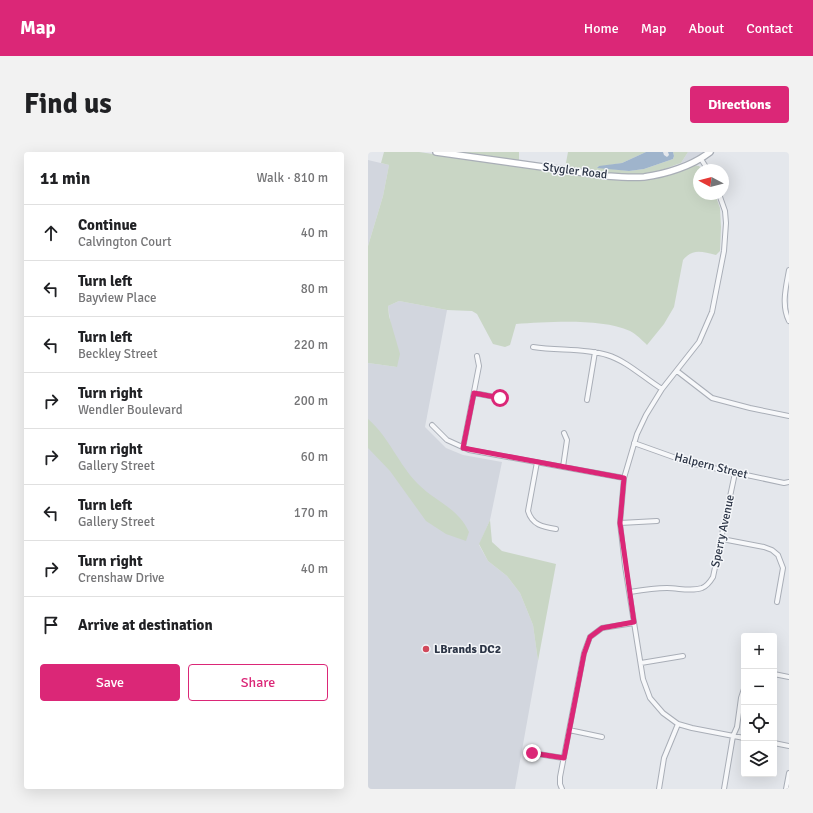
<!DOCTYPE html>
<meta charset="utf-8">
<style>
:root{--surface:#fff;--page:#f2f2f2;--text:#202124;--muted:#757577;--line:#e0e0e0;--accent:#db2777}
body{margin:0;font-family:Signika,sans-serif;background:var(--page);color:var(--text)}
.controls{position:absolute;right:12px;bottom:12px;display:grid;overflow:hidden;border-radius:4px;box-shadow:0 4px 16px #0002}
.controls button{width:36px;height:36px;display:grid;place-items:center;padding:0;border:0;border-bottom:1px solid var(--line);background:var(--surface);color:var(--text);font:20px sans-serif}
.compass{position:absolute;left:325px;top:12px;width:36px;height:36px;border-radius:50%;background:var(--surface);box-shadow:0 4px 16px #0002;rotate:277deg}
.stop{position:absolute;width:12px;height:12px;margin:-9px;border:3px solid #db2777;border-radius:50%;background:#fff}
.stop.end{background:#db2777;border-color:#fff;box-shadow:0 1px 4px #0008}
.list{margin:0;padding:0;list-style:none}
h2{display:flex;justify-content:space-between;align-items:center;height:52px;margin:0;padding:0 16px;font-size:17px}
h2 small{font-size:13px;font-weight:400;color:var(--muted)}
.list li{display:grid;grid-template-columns:26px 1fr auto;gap:12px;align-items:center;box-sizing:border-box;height:56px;padding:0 16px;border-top:1px solid var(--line)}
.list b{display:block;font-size:15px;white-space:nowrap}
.list p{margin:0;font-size:13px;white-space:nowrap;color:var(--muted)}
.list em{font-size:13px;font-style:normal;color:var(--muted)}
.actions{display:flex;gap:8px;padding:12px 16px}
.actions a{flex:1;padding:9px 0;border:1px solid var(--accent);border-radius:4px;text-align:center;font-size:14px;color:var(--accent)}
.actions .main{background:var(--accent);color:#fff}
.icon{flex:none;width:22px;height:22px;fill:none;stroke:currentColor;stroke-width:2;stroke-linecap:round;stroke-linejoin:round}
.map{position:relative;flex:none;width:421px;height:637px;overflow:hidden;border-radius:4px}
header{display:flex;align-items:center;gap:24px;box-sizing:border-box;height:56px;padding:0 20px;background:var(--accent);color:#fff}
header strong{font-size:19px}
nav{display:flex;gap:22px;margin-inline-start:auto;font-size:14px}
.intro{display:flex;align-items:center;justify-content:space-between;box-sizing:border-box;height:96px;padding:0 24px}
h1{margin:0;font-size:28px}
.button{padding:10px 18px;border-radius:4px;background:var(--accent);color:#fff;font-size:14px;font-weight:700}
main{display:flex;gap:24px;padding:0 24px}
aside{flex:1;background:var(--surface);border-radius:4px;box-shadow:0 4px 16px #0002}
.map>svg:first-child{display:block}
.built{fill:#d2d6de}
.green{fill:#c9d6c5}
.water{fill:#9fb4cc}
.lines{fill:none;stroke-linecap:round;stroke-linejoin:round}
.minor-casing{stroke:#a9aeb7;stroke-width:6}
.secondary-casing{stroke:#a9aeb7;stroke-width:8}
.minor{stroke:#f7f8fa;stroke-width:4}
.secondary{stroke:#fff;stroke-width:5.5}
.route{stroke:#db2777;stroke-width:5}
.poi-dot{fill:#d1495b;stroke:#f4f6f9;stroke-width:1.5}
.labels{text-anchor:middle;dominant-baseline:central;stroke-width:3;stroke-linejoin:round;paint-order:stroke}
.street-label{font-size:12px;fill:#2b3445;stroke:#f4f6f9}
.poi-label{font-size:12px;font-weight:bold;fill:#2b3445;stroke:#f4f6f9;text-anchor:start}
</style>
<header>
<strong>Map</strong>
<nav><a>Home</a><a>Map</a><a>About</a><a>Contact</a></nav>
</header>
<div class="intro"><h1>Find us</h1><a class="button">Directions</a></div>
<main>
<aside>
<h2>11 min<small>Walk · 810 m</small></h2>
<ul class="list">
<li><svg class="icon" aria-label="ahead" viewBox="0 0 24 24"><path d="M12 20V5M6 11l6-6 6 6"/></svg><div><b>Continue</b><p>Calvington Court</p></div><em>40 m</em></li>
<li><svg class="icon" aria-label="left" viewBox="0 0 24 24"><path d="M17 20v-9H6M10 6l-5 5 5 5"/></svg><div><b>Turn left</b><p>Bayview Place</p></div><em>80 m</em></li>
<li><svg class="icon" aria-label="left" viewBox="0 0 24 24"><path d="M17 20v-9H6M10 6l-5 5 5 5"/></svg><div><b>Turn left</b><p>Beckley Street</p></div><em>220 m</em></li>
<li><svg class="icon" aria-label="right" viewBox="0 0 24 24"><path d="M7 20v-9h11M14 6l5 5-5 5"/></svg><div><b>Turn right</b><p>Wendler Boulevard</p></div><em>200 m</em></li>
<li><svg class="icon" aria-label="right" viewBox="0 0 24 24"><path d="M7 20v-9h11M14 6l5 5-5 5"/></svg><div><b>Turn right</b><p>Gallery Street</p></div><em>60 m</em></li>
<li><svg class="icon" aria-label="left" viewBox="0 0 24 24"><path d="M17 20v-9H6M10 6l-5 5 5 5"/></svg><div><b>Turn left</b><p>Gallery Street</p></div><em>170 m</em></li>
<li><svg class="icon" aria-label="right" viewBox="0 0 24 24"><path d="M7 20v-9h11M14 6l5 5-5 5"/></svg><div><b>Turn right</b><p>Crenshaw Drive</p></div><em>40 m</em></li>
<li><svg class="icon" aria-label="arrive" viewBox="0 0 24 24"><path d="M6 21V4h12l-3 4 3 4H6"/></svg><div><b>Arrive at destination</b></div></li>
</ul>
<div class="actions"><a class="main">Save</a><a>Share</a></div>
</aside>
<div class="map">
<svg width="421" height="637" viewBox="0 0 421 637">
<rect width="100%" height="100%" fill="#e4e7ec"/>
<!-- built -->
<path class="built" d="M 320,0 L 338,0 L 334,3 L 313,11 Z
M 0,8 L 21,13 L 15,44 L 0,94 Z
M 31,149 L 79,158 L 57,275 L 78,296 L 95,303 L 134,310 L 122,368 L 111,393 L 120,409 L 139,424 L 152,441 L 165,473 L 170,509 L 147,637 L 0,637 L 0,211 L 29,215 L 20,154 Z"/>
<!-- green -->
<path class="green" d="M 16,0 L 51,0 L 247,28 L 264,29 L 277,27 L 325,13 L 331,14 L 335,18 L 331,18 L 331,42 L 347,42 L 352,56 L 353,75 L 352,99 L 348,103 C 334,100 325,96 315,108 L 306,155 L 296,172 L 279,193 C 274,188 268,182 262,179 C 233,166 180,170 148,172 L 142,193 L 137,195 L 125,192 L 109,162 L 104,159 L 79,158 L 31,149 L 20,154 L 21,164 L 32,202 L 29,215 L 0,211 L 0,94 L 15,44 L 21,13 L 13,11 Z
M 84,0 L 151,0 L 151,10 Z
M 200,0 L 278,0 L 254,11 L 229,15 L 261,19 L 276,17 L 305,7 L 306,4 L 305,0 L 320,0 L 313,11 C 301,15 288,21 275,22 C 250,24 222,19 197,16 Z
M 0,267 C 21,285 31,313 50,332 C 68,350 90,356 101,380 L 98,389 L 78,382 L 58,369 L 22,319 L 0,296 Z
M 122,368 L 124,390 L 134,399 L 188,412 L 170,509 L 165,473 L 152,441 L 139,424 L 120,409 L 111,392 Z"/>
<!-- water -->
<path class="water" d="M 278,0 L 295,0 L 296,3 L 299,5 L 301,3 L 300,0 L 305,0 L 306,4 L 305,7 L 276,17 L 261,19 L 229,16 L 231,14 L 254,11 Z"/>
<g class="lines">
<!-- minor casing -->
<g class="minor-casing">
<path id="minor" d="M 333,7 L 340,18
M 351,42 L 357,59 L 358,71 L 356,99 L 344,160 L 331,190 L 294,237 L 278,263 L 269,282 L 256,326 L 252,371 L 257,414 L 275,527 L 282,546 L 295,561 L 310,572 L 324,576 L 376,586
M 421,118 C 418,135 413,153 421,169
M 165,195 C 190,199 215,196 239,203 C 259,209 276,226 294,237
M 309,219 L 344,246 L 382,256 L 421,264
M 106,241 L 132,246
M 219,248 L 227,200
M 64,273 L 79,288 L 101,298 L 256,326
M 266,291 L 322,311 L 416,331 L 421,330
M 95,296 L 111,214 L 109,204
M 169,310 L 160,359 C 164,373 175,375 188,377
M 195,315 L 199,288 L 196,281
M 252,371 L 289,369
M 354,387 L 396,395 L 404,398 L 410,403 L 415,416 L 409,450
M 262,440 C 274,438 287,436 299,436 C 311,436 323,440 334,436 C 339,434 342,430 345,425 L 367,321
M 273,511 L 315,504
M 406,522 L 421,525
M 201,578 L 234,585
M 406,591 L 421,594
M 164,601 L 195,606
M 194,637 L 192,632 L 192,625 L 216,501 L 222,485 L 234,476 L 266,471
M 291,637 L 296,606 L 310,572
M 356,637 L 365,584 L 369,575 L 373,546 L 376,537
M 418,637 L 421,621"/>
</g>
<!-- secondary casing -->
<g class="secondary-casing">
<path id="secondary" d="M 68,0 L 239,24 C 251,25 263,26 276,25 C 298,22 324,14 342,0"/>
</g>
<!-- minor -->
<use href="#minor" class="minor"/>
<!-- secondary -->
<use href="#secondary" class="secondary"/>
</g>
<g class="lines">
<!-- route -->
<path class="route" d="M 132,246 L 106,241 L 95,296 L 256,326 L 252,371 L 266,470 L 234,476 L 222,485 L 216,502 L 196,606 L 164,601"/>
</g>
<!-- markers -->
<circle class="poi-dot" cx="58" cy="497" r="4"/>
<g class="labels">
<!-- street labels -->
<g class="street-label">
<text transform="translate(207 19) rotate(7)">Stygler Road</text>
<text transform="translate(343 314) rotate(14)">Halpern Street</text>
<text transform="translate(355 379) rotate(-78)">Sperry Avenue</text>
</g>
<!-- poi labels -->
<g class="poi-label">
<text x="66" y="497">LBrands DC2</text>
</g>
</g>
</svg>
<div class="controls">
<button>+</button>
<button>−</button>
<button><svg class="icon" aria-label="locate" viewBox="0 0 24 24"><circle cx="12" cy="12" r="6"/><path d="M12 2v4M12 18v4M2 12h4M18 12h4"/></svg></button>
<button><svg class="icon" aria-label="layers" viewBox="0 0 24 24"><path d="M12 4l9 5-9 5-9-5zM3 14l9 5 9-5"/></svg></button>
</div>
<svg class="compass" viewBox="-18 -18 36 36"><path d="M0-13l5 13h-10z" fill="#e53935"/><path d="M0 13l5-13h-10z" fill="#757577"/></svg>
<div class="stop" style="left:132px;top:246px"></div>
<div class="stop end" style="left:164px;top:601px"></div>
</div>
</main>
